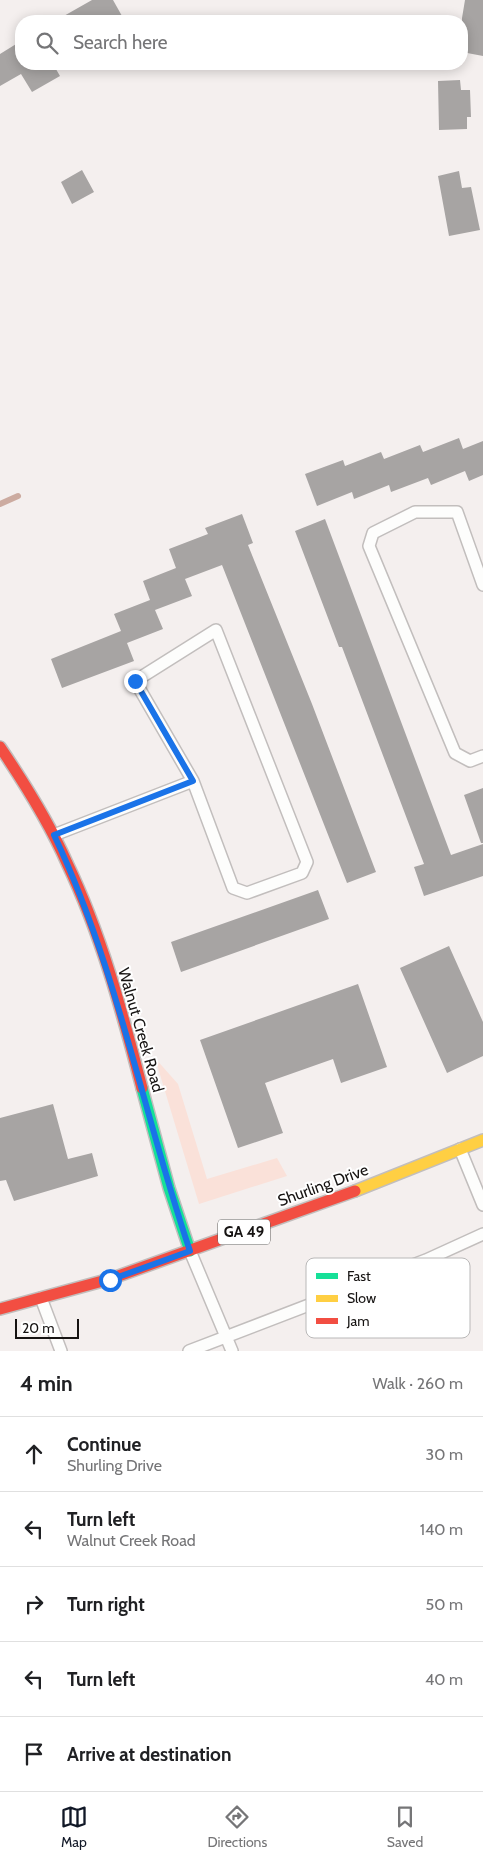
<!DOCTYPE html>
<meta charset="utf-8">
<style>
:root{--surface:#fff;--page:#f2f2f2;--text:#202124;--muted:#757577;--line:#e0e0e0;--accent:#111827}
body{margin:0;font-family:Cabin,sans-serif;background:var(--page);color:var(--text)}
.scale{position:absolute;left:15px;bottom:12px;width:64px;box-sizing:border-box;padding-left:5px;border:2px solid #161312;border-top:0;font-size:14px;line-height:18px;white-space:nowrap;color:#161312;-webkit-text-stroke:4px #fff;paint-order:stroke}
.stop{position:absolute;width:15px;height:15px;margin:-11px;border:4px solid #1a73e8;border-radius:50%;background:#fff}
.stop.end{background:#1a73e8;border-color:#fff;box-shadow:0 1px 5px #0008}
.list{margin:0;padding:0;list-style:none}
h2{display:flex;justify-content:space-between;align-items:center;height:65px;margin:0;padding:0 20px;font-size:21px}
h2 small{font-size:16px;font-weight:400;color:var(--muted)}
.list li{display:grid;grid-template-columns:32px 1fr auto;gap:15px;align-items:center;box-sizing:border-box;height:75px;padding:0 20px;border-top:1px solid var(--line)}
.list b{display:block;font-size:19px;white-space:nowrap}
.list p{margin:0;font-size:16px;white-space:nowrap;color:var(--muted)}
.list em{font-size:16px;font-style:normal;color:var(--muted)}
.icon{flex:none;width:28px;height:28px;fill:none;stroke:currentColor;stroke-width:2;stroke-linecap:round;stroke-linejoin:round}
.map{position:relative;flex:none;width:483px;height:1351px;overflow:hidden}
.search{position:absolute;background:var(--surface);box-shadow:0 2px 12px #0003;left:15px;right:15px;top:15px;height:55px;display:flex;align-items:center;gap:12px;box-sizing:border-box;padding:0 18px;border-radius:20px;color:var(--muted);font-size:19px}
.sheet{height:440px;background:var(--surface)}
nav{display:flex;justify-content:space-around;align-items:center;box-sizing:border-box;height:70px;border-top:1px solid var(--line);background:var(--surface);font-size:14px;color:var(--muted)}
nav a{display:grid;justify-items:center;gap:2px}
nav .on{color:var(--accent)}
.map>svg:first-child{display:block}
.green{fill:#fae1d9}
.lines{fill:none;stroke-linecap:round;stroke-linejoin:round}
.stream{stroke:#ccaba0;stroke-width:6}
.building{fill:#a7a4a3}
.lane-casing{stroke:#c2bebd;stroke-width:14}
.fast-casing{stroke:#c2bebd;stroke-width:14}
.slow-casing{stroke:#c2bebd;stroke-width:14}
.jam-casing{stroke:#c2bebd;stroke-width:14}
.lane{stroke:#fdfdfc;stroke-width:11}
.fast{stroke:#16e098;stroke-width:11}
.slow{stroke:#ffcf43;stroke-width:11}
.jam{stroke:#f24e42;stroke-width:11}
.route{stroke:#1a73e8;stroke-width:6}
.labels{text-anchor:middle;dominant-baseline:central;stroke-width:4;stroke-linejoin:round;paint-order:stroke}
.shield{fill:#fff;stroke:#5c5a59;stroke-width:1}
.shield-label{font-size:15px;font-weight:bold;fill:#161312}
.street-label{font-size:16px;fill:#161312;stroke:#fff}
.key{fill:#fff;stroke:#b9b8b8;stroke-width:1}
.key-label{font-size:14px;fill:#161312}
</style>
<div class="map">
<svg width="483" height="1351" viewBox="0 0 483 1351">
<rect width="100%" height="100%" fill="#f4efee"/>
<!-- green -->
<path class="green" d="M 155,1058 L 178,1084 L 207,1179 L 277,1158 L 287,1176 L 199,1204 Z"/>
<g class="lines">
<!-- stream -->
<path class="stream" d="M 0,504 L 18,496"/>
</g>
<!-- building -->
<path class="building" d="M 92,0 L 113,0 L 122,16 L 112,21 L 55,21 Z
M 465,0 L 483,0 L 483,56 L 462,52 L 462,18 Z
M 21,41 L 21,64 L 53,64 L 60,76 L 32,92 L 21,74 L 0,86 L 0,54 Z
M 460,80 L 461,90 L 470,90 L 471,117 L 467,117 L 467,129 L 439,130 L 438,81 Z
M 82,170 L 94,192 L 72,204 L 61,182 Z
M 459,171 L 462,188 L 471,187 L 480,230 L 449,236 L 438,176 Z
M 459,438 L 463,449 L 483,441 L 483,475 L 469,481 L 465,471 L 431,485 L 428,478 L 391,492 L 389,485 L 354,499 L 352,492 L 317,506 L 305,474 L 343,460 L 345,466 L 381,452 L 384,459 L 420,445 L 423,452 Z
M 242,514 L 253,543 L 248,545 L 312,704 L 376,872 L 347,883 L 222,565 L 185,579 L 192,596 L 155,610 L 163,629 L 127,643 L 134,661 L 62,688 L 51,659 L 121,631 L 114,614 L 150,600 L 143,581 L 176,568 L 169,549 L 208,534 L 205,528 Z
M 325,519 L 451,855 L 483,844 L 483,876 L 424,896 L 414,867 L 424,864 L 342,647 L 339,647 L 295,531 Z
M 483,788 L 483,843 L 481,843 L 464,795 Z
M 318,890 L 329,919 L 181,972 L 171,942 Z
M 449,946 L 483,1022 L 483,1056 L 447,1073 L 400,968 Z
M 358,984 L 387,1067 L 341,1083 L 333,1059 L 265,1083 L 283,1133 L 238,1148 L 200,1040 Z
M 53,1104 L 68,1159 L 92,1153 L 98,1176 L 14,1201 L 6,1180 L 0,1181 L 0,1118 Z"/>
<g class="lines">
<!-- lane casing -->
<g class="lane-casing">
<path id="lane" d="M 483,585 L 457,512 L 415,512 L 373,533 L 369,546 L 455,753 L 470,761 L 483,756
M 54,835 L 193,781 L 233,888 L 247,893 L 302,873 L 307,862 L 216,630 L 135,681 L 193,781
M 460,1149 L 483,1205
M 190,1251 L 232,1351
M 41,1298 L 61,1351
M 189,1351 L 426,1260 L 483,1234"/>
</g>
<!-- fast casing -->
<g class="fast-casing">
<path id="fast" d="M 142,1088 L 169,1188 L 190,1251"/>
</g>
<!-- slow casing -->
<g class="slow-casing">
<path id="slow" d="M 355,1191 L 483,1140"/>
</g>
<!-- jam casing -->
<g class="jam-casing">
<path id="jam" d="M 0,747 C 25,784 49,822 67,863 C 101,934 122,1011 142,1088
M 0,1309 L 110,1279 L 355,1191"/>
</g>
<!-- lane -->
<use href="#lane" class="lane"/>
<!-- fast -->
<use href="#fast" class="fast"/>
<!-- slow -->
<use href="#slow" class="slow"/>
<!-- jam -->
<use href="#jam" class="jam"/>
</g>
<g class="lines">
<!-- route -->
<path class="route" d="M 110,1280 L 190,1251 C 143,1113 117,967 54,835 L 193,781 L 135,681"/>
</g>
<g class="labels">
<!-- shield labels -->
<rect class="shield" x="218" y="1219.5" width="52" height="25" rx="4"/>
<g class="shield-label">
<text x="244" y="1232">GA 49</text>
</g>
<!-- street labels -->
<g class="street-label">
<text transform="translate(141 1030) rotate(74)">Walnut Creek Road</text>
<text transform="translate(323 1185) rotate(-20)">Shurling Drive</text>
</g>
</g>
<!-- legend -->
<rect x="306" y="1258" width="164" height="80" rx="8" class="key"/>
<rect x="316" y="1273" width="22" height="6" fill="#16e098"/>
<rect x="316" y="1295" width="22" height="7" fill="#ffcf43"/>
<rect x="316" y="1318" width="22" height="6" fill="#f24e42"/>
<g class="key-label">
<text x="347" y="1281">Fast</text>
<text x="347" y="1303">Slow</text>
<text x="347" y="1326">Jam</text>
</g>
</svg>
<div class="scale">20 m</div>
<div class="stop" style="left:110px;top:1280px"></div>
<div class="stop end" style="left:135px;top:681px"></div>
<div class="search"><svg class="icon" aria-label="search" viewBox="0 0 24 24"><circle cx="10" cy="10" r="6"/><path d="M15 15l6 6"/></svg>Search here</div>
</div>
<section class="sheet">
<h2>4 min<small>Walk · 260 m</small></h2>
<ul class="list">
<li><svg class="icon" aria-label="ahead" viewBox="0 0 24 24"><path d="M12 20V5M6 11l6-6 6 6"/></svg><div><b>Continue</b><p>Shurling Drive</p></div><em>30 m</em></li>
<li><svg class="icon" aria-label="left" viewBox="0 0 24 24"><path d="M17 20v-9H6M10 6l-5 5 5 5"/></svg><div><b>Turn left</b><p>Walnut Creek Road</p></div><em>140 m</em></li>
<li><svg class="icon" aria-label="right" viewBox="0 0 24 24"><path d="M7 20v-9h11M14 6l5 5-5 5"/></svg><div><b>Turn right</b></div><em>50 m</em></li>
<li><svg class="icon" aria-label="left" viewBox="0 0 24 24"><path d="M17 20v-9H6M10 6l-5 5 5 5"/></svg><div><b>Turn left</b></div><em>40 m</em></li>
<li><svg class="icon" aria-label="arrive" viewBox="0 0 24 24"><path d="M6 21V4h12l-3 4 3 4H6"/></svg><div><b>Arrive at destination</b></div></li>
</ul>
</section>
<nav>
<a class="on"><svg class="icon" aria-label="map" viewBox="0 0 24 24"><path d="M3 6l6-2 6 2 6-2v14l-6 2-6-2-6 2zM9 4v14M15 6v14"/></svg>Map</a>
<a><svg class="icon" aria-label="directions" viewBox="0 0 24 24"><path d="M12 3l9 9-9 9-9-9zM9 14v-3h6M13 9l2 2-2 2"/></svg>Directions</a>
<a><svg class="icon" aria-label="saved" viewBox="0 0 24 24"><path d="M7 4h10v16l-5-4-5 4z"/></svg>Saved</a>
</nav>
